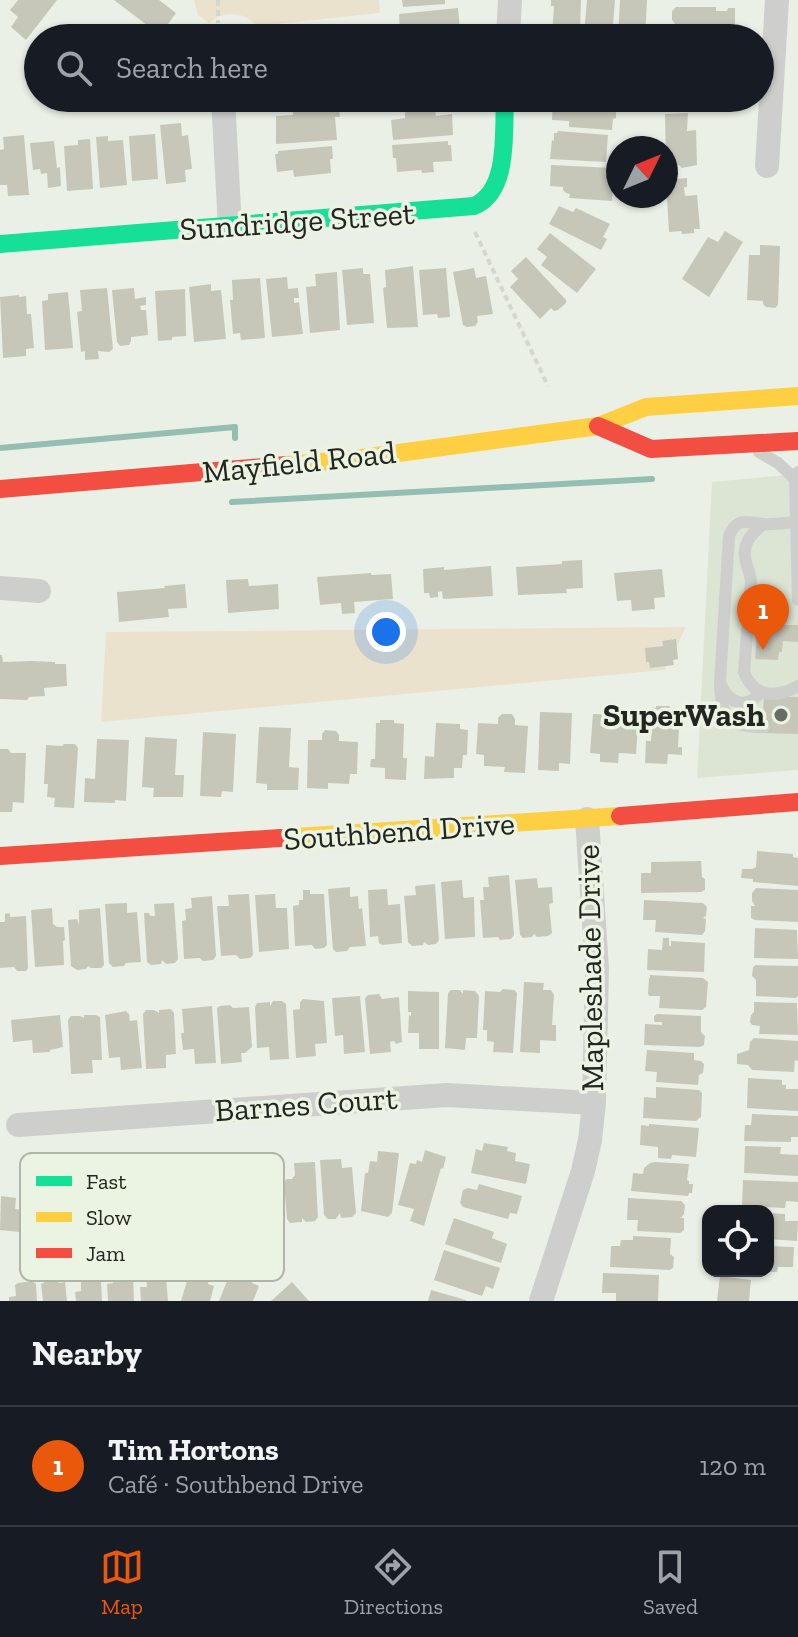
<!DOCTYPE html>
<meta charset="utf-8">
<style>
:root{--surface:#171b24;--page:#20242c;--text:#f1f3f6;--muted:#9ea1a6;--line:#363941;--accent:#ea580c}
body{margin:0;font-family:"Zilla Slab",serif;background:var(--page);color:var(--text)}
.controls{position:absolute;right:24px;bottom:24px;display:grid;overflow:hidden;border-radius:16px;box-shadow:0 2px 6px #0004}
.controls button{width:72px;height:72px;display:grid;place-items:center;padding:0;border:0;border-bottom:2px solid var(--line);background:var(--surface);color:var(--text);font:40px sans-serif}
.compass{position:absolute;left:606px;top:136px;width:72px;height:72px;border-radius:50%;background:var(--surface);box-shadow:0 2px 6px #0004;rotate:47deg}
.you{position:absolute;left:386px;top:632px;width:28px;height:28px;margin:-20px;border:6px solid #fff;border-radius:50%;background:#1a73e8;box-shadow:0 0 0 12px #1a73e833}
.badge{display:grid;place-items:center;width:52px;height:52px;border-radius:50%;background:var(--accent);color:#fff;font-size:26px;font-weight:700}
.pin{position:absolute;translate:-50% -66px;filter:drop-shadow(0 2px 4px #0008)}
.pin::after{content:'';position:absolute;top:42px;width:28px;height:24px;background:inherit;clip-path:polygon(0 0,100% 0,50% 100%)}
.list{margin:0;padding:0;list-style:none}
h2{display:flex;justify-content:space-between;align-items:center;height:104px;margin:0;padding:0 32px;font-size:34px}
h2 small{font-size:26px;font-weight:400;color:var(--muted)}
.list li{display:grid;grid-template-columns:52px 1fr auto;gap:24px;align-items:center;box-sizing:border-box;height:120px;padding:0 32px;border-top:2px solid var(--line)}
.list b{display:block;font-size:30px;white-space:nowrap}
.list p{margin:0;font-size:26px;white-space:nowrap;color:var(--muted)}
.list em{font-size:26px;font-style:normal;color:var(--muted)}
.icon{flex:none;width:44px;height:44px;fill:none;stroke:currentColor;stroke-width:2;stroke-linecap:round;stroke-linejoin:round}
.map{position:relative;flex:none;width:798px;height:1301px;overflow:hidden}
.search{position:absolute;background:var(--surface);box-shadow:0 2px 6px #0004;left:24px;right:24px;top:24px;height:88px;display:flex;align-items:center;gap:20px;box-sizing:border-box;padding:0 28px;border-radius:44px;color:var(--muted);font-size:30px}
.sheet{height:224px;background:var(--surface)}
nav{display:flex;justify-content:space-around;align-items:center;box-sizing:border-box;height:112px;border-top:2px solid var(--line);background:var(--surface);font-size:22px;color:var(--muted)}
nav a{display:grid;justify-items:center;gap:4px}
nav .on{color:var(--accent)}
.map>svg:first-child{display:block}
.built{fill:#dce4d4}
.green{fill:#ebe2ce}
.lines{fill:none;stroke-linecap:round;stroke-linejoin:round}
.stream{stroke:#93beb1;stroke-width:6}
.building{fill:#c6c7b9}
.path{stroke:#d4d6d2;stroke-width:4;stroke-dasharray:6 4;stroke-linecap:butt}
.lane{stroke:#cecfcd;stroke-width:12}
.street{stroke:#cecfcd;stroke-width:24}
.fast{stroke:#16e098;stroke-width:18}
.slow{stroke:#ffcf43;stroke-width:18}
.jam{stroke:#f24e42;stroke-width:18}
.poi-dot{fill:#696c65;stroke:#ebf3e3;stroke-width:3}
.labels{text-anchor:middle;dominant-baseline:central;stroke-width:7;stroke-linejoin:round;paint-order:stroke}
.street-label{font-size:32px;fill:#232520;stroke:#ebf3e3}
.poi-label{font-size:32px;font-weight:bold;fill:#232520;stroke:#ebf3e3;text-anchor:end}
.key{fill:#ebf3e3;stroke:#afb5a8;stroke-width:2}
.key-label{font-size:22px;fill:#232520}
</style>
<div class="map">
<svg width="798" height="1301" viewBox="0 0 798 1301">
<rect width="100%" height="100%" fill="#ebf0e6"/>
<!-- built -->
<path class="built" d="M 798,474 L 798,770 L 697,778 L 712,482 Z"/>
<!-- green -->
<path class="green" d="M 194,0 L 379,0 L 380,13 L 257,26 C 242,11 225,10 209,23 L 198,15 Z
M 686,627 L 665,670 L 101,722 L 106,632 Z"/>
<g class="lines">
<!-- stream -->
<path class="stream" d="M 0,448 L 235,427 L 235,438
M 232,502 L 652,479"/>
</g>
<!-- building -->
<path class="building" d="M 18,0 L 57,0 L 26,40 L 11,27 L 18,17 L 10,10 Z
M 114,0 L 159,0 L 176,13 L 160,35 Z
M 402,0 L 445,0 L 445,4 L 403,7 Z
M 551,0 L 581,0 L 580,30 L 564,29 L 564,34 L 552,34 L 554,6 L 551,6 Z
M 587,0 L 615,0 L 612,37 L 597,38 L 597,36 L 584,35 Z
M 620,0 L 647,0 L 645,38 L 618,38 Z
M 676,7 L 716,7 L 716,11 L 727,11 L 728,8 L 735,8 L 735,29 L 718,29 L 718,35 L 675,35 L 675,24 L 672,20 L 672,11 Z
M 458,8 L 460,30 L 449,31 L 449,36 L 414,38 L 413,33 L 400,34 L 399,14 Z
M 345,31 L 346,38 L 300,38 L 299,35 Z
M 35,49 L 38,49 L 38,87 L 31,88 L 28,53 L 34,53 Z
M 300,98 L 339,98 L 339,101 L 301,105 Z
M 675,98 L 724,98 L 724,103 L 675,103 Z
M 553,100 L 613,103 L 616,107 L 616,118 L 613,119 L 612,130 L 569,127 L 569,121 L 552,120 Z
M 339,108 L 340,117 L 335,117 L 337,140 L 276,144 L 276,116 L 293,115 L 293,111 Z
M 435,109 L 436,116 L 452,114 L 453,135 L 393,140 L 391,120 L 405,118 L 405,112 Z
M 688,113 L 687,131 L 696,130 L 697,165 L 682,168 L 679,165 L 666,165 L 665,114 Z
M 181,123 L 182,136 L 188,135 L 192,169 L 185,170 L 186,182 L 166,184 L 160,125 Z
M 558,131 L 608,135 L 606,162 L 550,159 L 552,140 L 554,141 L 554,133 L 557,133 Z
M 155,134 L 158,179 L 132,181 L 129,136 Z
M 24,135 L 29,195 L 8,196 L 7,185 L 0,185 L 0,150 L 4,149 L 3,137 Z
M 108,136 L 108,141 L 123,140 L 127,185 L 100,188 L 96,137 Z
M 90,139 L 93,189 L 67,191 L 64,146 L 78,145 L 78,140 Z
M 54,141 L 57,168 L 60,167 L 61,186 L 48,188 L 47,173 L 41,174 L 40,169 L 33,170 L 30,143 Z
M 448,141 L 448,145 L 451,145 L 452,161 L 433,162 L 434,172 L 422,173 L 421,170 L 397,172 L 396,158 L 393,158 L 392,145 Z
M 332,146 L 333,159 L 330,159 L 331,173 L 294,177 L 293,170 L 277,172 L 275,154 L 278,154 L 278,151 Z
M 551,165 L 614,168 L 612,201 L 569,198 L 570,194 L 566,193 L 563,190 L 563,187 L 550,186 Z
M 687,178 L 687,187 L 684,187 L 685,196 L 697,195 L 700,229 L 694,229 L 694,233 L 682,234 L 681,231 L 669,232 L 666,180 Z
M 559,206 L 573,212 L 576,208 L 610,224 L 603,237 L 607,239 L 601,250 L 549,224 Z
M 725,231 L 743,242 L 709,297 L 682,279 L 708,237 L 718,242 Z
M 550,233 L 596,269 L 577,293 L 541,265 L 547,257 L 537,249 Z
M 760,245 L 780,246 L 778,305 L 775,308 L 766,307 L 763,304 L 763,301 L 747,300 L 749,255 L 760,255 Z
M 526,257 L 566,300 L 566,303 L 558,310 L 554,311 L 551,308 L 540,319 L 510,287 L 518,279 L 511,271 Z
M 413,266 L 418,327 L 387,328 L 383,288 L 386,287 L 385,270 Z
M 363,268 L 363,274 L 370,274 L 374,323 L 347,325 L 342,270 Z
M 446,268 L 450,317 L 438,318 L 437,314 L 423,315 L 419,270 Z
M 474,268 L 476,278 L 486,276 L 493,314 L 477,316 L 478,322 L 475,326 L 467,327 L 463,325 L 453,272 Z
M 337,272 L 340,330 L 310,333 L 306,287 L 316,286 L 315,274 Z
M 287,277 L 288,289 L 298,288 L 299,298 L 294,298 L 294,303 L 299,302 L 303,334 L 272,337 L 266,279 Z
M 260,278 L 265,338 L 241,340 L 240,333 L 233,334 L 230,300 L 233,300 L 232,280 Z
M 211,284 L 211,291 L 221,290 L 226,339 L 194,342 L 189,287 Z
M 107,288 L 113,349 L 109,352 L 98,351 L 99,359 L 85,360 L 85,351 L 81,352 L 77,312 L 82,311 L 80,290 Z
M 134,288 L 135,299 L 146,297 L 146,305 L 140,306 L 141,310 L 146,310 L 148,335 L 131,337 L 131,341 L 129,345 L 120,346 L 117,342 L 112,290 Z
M 185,289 L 186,336 L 172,337 L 172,340 L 158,341 L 155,291 Z
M 68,292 L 73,348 L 45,350 L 42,301 L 48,300 L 48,294 Z
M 19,295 L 19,297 L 26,296 L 27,314 L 31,314 L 34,348 L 26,349 L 26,356 L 3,358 L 0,297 Z
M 582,560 L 583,588 L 566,589 L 567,593 L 518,595 L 516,567 L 562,564 L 562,561 Z
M 491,566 L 493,596 L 443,599 L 442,591 L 438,592 L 438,597 L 430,598 L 429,593 L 424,593 L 423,569 L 444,567 L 444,570 Z
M 662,569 L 665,597 L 654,598 L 655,609 L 632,611 L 631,600 L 617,601 L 614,573 Z
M 371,573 L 371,575 L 391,574 L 393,599 L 354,602 L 355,613 L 342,614 L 341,603 L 320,605 L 317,577 Z
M 248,579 L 249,586 L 278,584 L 279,609 L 228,613 L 226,580 Z
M 185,584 L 187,608 L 168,609 L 169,617 L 119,622 L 117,592 L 165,588 L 164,586 Z
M 759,611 L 781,612 L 780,618 L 784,621 L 784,625 L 798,625 L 798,642 L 783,641 L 782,652 L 779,652 L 778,660 L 755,659 Z
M 676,639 L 678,659 L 673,660 L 674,665 L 650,668 L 649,662 L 646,662 L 645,648 L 663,646 L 662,641 Z
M 0,655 L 2,655 L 3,662 L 31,661 L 55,662 L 55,664 L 66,664 L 67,686 L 44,688 L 45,696 L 29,697 L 27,700 L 0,699 Z
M 764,696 L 798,697 L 798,734 L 762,733 Z
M 656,706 L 670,706 L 669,709 L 680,709 L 678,747 L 682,747 L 682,755 L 668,754 L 667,764 L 645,763 L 646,741 L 651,741 L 652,707 L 656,708 Z
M 540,712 L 572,713 L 570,764 L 559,763 L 559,771 L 538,770 Z
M 502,714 L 512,714 L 515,719 L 515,725 L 528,726 L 525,773 L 504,772 L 505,767 L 484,766 L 484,755 L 476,754 L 478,723 L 498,724 L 498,718 Z
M 593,714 L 621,715 L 620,724 L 638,725 L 636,754 L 619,753 L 618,763 L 600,762 L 600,754 L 590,753 Z
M 380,720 L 394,720 L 394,723 L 404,724 L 403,758 L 407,758 L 406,780 L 385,779 L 385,768 L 370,767 L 371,759 L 375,759 L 376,723 L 380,723 Z
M 436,723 L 460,724 L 460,729 L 468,730 L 467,755 L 463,755 L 462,768 L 454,768 L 454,778 L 424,779 L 425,756 L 434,757 Z
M 259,727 L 291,728 L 289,767 L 299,768 L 298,790 L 267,790 L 267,784 L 256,783 Z
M 325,730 L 336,731 L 339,735 L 339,741 L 358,742 L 357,774 L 350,774 L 349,784 L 328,783 L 328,789 L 307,788 L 308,740 L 322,740 L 322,734 Z
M 203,732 L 236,734 L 233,792 L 222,791 L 221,797 L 200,796 Z
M 145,737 L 177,739 L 175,775 L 184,775 L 183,797 L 153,797 L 154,788 L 142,787 Z
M 97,739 L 129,740 L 126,801 L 115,800 L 115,803 L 84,802 L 85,778 L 95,779 Z
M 64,744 L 75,744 L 78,748 L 74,808 L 54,807 L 55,798 L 47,797 L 48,784 L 44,784 L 46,745 L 62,746 Z
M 0,749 L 8,749 L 11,753 L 26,753 L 24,803 L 13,802 L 12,812 L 0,812 Z
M 757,851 L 793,854 L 793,857 L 798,858 L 798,886 L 753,882 L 753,879 L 741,878 L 742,869 L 752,869 L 756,867 Z
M 701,861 L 702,877 L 705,879 L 705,890 L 701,892 L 641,893 L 641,873 L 651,873 L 651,862 Z
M 509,875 L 514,935 L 511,939 L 500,940 L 498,937 L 483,938 L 480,900 L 484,900 L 483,887 L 489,887 L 488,877 Z
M 537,878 L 538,888 L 552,887 L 553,903 L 549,904 L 552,933 L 548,936 L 537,937 L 534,934 L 532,937 L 523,938 L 520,935 L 515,880 Z
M 462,880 L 463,896 L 464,898 L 474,897 L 475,937 L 445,939 L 441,882 Z
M 435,884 L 439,940 L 436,944 L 428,945 L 424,942 L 423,945 L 412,946 L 408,942 L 404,896 L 416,895 L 415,886 Z
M 350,887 L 350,897 L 358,896 L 359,909 L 362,908 L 366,946 L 350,947 L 347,951 L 336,952 L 333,949 L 328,889 Z
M 756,888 L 798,890 L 798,922 L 755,920 L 751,918 L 751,906 L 755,906 L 752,901 L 752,893 Z
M 387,889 L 388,905 L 400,904 L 402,943 L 382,945 L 379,943 L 378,936 L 370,937 L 368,890 Z
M 303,890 L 310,890 L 310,894 L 324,894 L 327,945 L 324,948 L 315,949 L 312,945 L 295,946 L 293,906 L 299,905 L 299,900 L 303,900 Z
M 249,894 L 253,955 L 250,958 L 240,959 L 236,955 L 221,956 L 217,906 L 229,906 L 228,895 Z
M 275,894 L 276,908 L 287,908 L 289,949 L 259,952 L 255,895 Z
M 212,896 L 216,956 L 213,960 L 203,961 L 200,958 L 184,959 L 182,921 L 186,920 L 185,909 L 192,908 L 191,898 Z
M 644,900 L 703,903 L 707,907 L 706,916 L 703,918 L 706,919 L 705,931 L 702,935 L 655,932 L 656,920 L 643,920 Z
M 127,903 L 127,913 L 137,912 L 141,962 L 126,963 L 124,966 L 113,967 L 109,963 L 105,904 Z
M 174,903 L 178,959 L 175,963 L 166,964 L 162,960 L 161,964 L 151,965 L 147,962 L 144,913 L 149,913 L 150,916 L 155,916 L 154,904 Z
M 52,908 L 53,924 L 57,927 L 64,927 L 65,940 L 63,941 L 64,965 L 35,967 L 31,910 Z
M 100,908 L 104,965 L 101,968 L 91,968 L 88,966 L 86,969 L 77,970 L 71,966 L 68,920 L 77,919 L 79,925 L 79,910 Z
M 10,913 L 10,917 L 26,916 L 28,968 L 26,971 L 17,971 L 14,967 L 0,968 L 0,922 L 5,922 L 5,914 Z
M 755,928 L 797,930 L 798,959 L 754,958 Z
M 663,938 L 669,938 L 669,946 L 671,946 L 671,941 L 705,943 L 704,972 L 647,970 L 648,949 L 662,950 Z
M 756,965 L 798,966 L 798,996 L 796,998 L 756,996 L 756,980 L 752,976 L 753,967 Z
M 650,975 L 703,978 L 708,982 L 706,1007 L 702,1010 L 659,1008 L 660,996 L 649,996 L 648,994 L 649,978 L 650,978 Z
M 524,982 L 544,983 L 543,990 L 551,990 L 554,995 L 552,1025 L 556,1025 L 556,1041 L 540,1040 L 540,1053 L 520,1052 Z
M 503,989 L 514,990 L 517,993 L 513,1053 L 493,1052 L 494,1042 L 487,1041 L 487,1030 L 483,1030 L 485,991 L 500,992 Z
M 451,990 L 460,990 L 463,994 L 463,990 L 475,991 L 479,996 L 477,1038 L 466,1038 L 465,1050 L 445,1048 L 448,993 Z
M 408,991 L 439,992 L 439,1049 L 419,1049 L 419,1033 L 408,1033 L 409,1015 L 411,1016 L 411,1012 L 408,1012 Z
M 379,994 L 382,999 L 399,997 L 402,1042 L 396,1044 L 394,1041 L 390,1042 L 391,1052 L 370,1054 L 365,998 L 368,995 Z
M 360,996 L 365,1052 L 344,1054 L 343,1035 L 335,1036 L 332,998 Z
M 303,999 L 324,1001 L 327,1043 L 315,1044 L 316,1056 L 296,1058 L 293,1010 L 300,1009 L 300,1002 Z
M 273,1001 L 282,1001 L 286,1004 L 289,1059 L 270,1060 L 269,1047 L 257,1048 L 255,1007 L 257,1003 L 270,1002 L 270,1006 Z
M 754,1002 L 797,1003 L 798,1035 L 759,1034 L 760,1026 L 752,1025 L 750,1022 L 751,1015 L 754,1012 Z
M 230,1005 L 233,1008 L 249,1007 L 252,1047 L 245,1053 L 241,1053 L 242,1062 L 221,1064 L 217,1008 L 220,1006 Z
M 212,1006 L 216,1063 L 195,1064 L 194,1049 L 183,1050 L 181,1033 L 184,1033 L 182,1009 Z
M 171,1009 L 174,1013 L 176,1054 L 166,1055 L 166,1068 L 146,1069 L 143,1014 L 146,1010 L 154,1010 L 159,1013 L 159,1010 Z
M 126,1011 L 129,1014 L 130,1021 L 137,1020 L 142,1068 L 121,1070 L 120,1057 L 109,1058 L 105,1015 Z
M 657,1014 L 701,1016 L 701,1032 L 705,1036 L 704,1045 L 700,1047 L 644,1045 L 645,1024 L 662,1025 L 662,1022 L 655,1022 L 654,1020 L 654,1016 Z
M 60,1015 L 63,1047 L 50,1050 L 50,1052 L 33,1053 L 32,1040 L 13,1042 L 11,1020 Z
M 84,1015 L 96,1015 L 100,1017 L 102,1060 L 92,1060 L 93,1073 L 71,1074 L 68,1020 L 71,1016 L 80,1016 L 84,1018 Z
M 754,1038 L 798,1041 L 798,1061 L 795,1060 L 794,1072 L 752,1070 L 748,1065 L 737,1064 L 737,1054 L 749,1050 L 750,1042 Z
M 647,1050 L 694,1053 L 694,1060 L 701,1061 L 704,1064 L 703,1073 L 699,1075 L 698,1085 L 656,1082 L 657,1072 L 645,1071 Z
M 748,1078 L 782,1080 L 782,1085 L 786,1085 L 786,1089 L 798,1089 L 798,1111 L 747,1108 Z
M 656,1087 L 699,1090 L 702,1093 L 701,1117 L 696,1121 L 643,1118 L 644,1097 L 656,1098 Z
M 752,1114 L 798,1116 L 798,1137 L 791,1137 L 791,1142 L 744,1141 L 745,1125 L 751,1125 Z
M 649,1124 L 699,1128 L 696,1157 L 672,1155 L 671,1159 L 658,1158 L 658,1147 L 640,1145 L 641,1125 L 649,1126 Z
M 484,1143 L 508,1147 L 507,1151 L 516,1153 L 515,1161 L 530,1164 L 526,1184 L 471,1173 L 476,1149 L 482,1151 Z
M 745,1146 L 781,1147 L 780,1154 L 798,1155 L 798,1176 L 744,1173 Z
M 425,1150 L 446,1157 L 443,1169 L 441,1168 L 424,1226 L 410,1221 L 414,1209 L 398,1205 L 410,1163 L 416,1164 L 417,1160 L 422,1162 Z
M 378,1151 L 399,1153 L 392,1213 L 388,1217 L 361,1211 L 365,1173 L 368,1173 L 370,1161 L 377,1162 Z
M 341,1159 L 342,1168 L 352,1167 L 356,1213 L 352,1217 L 341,1218 L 340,1213 L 336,1219 L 328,1219 L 324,1215 L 320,1160 Z
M 315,1162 L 318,1217 L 315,1221 L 306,1222 L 302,1218 L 302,1222 L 290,1223 L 287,1219 L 284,1182 L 287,1179 L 292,1179 L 295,1175 L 294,1163 Z
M 655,1162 L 689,1164 L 687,1180 L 689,1181 L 689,1184 L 693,1184 L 692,1193 L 689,1193 L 688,1196 L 631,1191 L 633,1173 L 643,1174 L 644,1168 L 650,1163 Z
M 743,1180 L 798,1182 L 798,1202 L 786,1201 L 785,1208 L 742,1206 Z
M 479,1184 L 522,1196 L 517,1214 L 510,1213 L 508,1219 L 463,1207 L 460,1203 L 463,1190 L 468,1188 L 477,1190 Z
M 1,1196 L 16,1198 L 15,1209 L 31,1211 L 29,1233 L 0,1230 Z
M 628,1198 L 681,1201 L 685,1205 L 684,1214 L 681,1218 L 684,1218 L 684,1230 L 680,1233 L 637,1231 L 638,1220 L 627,1220 Z
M 768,1213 L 785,1214 L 785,1221 L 798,1221 L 797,1241 L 768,1239 Z
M 454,1218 L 494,1232 L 492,1238 L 507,1244 L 501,1263 L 445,1244 Z
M 633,1236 L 671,1238 L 670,1254 L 674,1257 L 673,1268 L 670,1270 L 610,1267 L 611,1246 L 620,1246 L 621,1240 L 633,1240 Z
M 768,1246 L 794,1247 L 793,1267 L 778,1267 L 777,1272 L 768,1272 Z
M 444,1250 L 500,1268 L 493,1289 L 486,1286 L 482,1296 L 434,1280 Z
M 195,1265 L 209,1269 L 208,1273 L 211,1274 L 208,1284 L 214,1286 L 210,1301 L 181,1301 L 191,1268 L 194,1269 Z
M 232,1269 L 254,1278 L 252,1283 L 259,1286 L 253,1301 L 219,1301 Z
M 162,1272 L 166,1276 L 168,1301 L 141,1301 L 140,1287 L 147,1287 L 146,1277 L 150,1273 Z
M 603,1273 L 659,1275 L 658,1301 L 616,1301 L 616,1293 L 602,1293 Z
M 116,1274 L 130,1274 L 130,1277 L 133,1277 L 134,1301 L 108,1301 L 107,1284 L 113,1283 L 113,1278 L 116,1278 Z
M 720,1276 L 751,1280 L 749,1301 L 717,1301 Z
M 96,1277 L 97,1280 L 101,1280 L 102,1301 L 76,1301 L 75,1292 L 81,1291 L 81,1282 L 84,1281 L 84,1278 Z
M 56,1279 L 59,1283 L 65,1282 L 67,1301 L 43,1301 L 41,1284 L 44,1283 L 44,1280 Z
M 32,1281 L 36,1284 L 37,1301 L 9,1301 L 9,1297 L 16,1296 L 15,1285 L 18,1283 Z
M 292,1282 L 309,1301 L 271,1301 Z
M 431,1290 L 466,1300 L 466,1301 L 428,1301 Z"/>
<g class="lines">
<!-- path -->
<path class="path" d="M 218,0 L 218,23
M 475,232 L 548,386"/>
<!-- lane -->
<path class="lane" d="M 759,452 L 778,463 L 795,479
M 798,472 L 795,479 L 798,600
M 764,524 C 753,532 743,542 745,557 C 746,567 751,573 751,583 L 744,672 C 754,698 777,698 798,686
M 721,685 C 730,705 747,709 761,692
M 764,727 C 727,727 721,717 720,682 L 729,536 C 737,517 746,522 762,524 C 773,525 785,523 796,522"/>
<!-- street -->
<path class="street" d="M 508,38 L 510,0
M 223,98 L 230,227
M 767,166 L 777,0
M 0,588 L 39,591
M 18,1125 L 447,1095 L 594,1103
M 541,1301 L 583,1171 L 590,1140 L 594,1103 L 597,968 L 587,819"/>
<!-- fast -->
<path class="fast" d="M 0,244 L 474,206 C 510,191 503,131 505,98"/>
<!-- slow -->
<path class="slow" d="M 286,465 L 354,459 L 598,426 L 646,407 L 798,396
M 280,838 L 620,816"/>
<!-- jam -->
<path class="jam" d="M 598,426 L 651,449 L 798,441
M 0,489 L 286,465
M 620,816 L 798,802
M 0,856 L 280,838"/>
</g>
<!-- markers -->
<circle class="poi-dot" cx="781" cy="715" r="8"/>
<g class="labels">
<!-- street labels -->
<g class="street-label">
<text transform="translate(297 221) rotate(-4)">Sundridge Street</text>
<text transform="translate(299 462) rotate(-6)">Mayfield Road</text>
<text transform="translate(399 831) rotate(-4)">Southbend Drive</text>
<text transform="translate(590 968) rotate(-91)">Mapleshade Drive</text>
<text transform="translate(306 1104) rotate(-4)">Barnes Court</text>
</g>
<!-- poi labels -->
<g class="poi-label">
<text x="765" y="715">SuperWash</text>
</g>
</g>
<!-- legend -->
<rect x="20" y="1153" width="264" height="128" rx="12" class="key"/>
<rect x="36" y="1176" width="36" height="10" fill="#16e098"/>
<rect x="36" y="1212" width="36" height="10" fill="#ffcf43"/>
<rect x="36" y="1248" width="36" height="10" fill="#f24e42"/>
<g class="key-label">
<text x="86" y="1189">Fast</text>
<text x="86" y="1225">Slow</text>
<text x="86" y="1261">Jam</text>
</g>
</svg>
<div class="controls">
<button><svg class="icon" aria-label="locate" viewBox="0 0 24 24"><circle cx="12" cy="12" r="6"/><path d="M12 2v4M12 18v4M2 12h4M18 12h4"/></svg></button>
</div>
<svg class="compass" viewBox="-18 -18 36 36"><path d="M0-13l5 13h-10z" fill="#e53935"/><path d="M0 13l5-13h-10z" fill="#9ea1a6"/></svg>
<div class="you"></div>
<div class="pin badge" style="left:763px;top:650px">1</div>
<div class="search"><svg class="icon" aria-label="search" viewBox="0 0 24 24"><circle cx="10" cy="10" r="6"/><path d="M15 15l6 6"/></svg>Search here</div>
</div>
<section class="sheet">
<h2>Nearby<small></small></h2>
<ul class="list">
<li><span class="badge">1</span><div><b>Tim Hortons</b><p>Café · Southbend Drive</p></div><em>120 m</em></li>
</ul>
</section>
<nav>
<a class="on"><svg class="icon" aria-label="map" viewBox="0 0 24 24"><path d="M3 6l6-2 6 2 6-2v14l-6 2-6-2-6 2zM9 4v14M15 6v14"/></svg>Map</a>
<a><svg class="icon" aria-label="directions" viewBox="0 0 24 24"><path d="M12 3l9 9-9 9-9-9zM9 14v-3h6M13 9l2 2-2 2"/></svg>Directions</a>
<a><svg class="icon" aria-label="saved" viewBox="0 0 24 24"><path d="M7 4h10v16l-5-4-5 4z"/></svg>Saved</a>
</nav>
